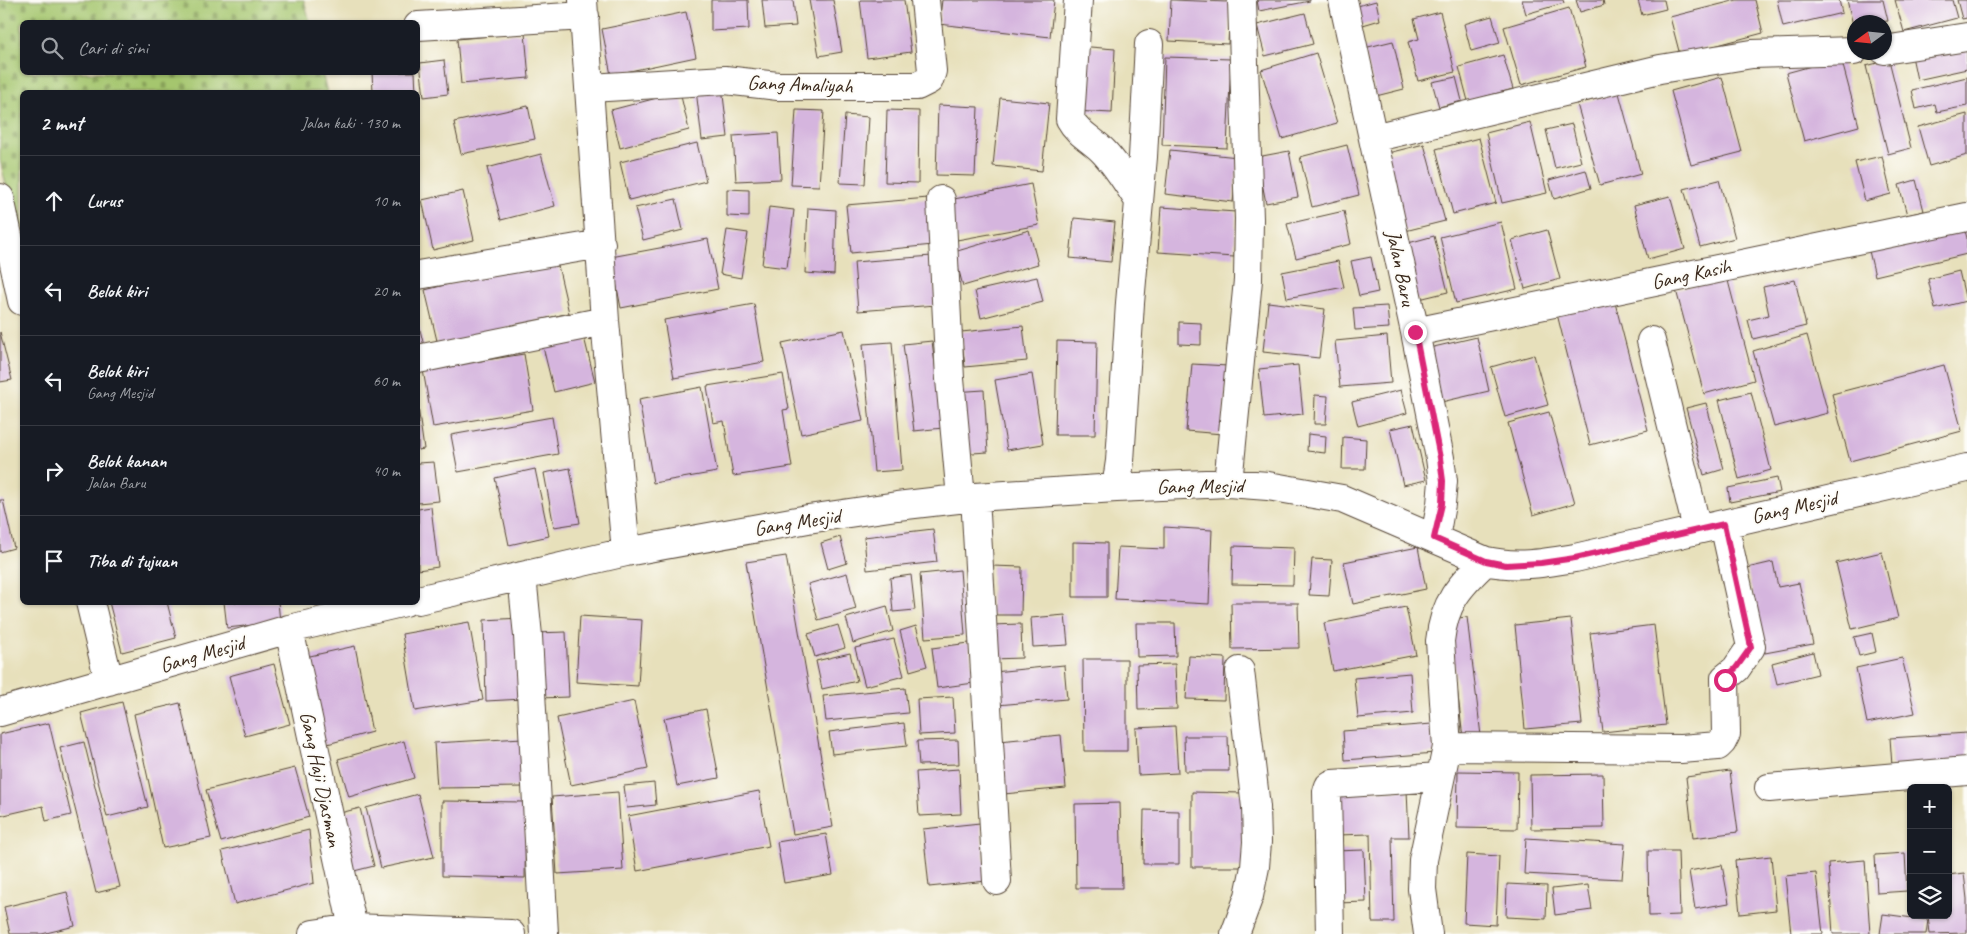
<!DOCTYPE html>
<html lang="id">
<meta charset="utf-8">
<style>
:root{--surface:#171b24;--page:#242831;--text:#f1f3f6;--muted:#9ea1a6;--line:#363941}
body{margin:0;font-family:Caveat,sans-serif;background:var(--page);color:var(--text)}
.controls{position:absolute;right:15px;bottom:15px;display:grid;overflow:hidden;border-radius:8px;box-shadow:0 1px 4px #0004}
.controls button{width:45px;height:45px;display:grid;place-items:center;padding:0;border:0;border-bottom:1px solid var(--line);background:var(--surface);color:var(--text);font:25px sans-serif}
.compass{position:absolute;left:1847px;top:15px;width:45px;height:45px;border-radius:50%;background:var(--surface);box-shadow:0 1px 4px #0004;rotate:255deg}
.stop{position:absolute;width:15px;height:15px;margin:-11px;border:4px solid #db2777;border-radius:50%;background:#fff}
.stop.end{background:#db2777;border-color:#fff;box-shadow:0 1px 5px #0008}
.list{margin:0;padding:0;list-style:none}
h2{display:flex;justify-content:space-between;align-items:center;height:65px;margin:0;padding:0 20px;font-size:21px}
h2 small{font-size:16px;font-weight:400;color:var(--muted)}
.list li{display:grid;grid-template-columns:32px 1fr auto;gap:15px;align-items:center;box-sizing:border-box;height:90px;padding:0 20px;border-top:1px solid var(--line)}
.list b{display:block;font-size:19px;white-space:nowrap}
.list p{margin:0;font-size:16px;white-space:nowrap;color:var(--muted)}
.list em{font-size:16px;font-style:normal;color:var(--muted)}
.icon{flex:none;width:28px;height:28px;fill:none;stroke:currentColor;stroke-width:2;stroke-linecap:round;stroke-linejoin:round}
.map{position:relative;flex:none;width:1967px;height:934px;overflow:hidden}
.search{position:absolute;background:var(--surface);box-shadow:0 1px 4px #0004;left:20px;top:20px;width:400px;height:55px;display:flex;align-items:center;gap:12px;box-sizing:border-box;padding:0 18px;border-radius:8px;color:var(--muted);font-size:19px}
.panel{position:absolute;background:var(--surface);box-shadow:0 1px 4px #0004;left:20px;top:90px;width:400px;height:515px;border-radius:8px}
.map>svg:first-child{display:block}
.cemetery{fill:url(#cemetery-stones);stroke:#707846}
.building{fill:#d5b5de}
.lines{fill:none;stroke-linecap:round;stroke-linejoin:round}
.street-casing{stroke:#554536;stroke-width:30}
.street{stroke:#fff;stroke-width:28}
.route{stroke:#db2777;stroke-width:6}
.labels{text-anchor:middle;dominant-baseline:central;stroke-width:4;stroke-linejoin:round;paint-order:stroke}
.street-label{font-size:21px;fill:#3b2a1e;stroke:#fdfcf7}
</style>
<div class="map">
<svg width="1967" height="934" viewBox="0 0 1967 934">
<defs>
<pattern id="cemetery-stones" width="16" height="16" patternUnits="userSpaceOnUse" patternTransform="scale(1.25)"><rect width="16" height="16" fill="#a5c66e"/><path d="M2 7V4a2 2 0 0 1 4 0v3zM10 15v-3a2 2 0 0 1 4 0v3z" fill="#88a15a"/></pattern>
</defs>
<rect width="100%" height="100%" fill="#fdfcf7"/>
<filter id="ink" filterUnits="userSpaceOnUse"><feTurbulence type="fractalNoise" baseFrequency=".02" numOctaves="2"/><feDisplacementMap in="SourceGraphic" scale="10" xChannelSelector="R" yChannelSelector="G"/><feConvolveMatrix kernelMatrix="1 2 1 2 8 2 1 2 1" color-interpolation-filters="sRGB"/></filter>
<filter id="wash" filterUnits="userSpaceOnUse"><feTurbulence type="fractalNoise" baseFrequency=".0096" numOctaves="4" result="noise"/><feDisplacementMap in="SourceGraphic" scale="20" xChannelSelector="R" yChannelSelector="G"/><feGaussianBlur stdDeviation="1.12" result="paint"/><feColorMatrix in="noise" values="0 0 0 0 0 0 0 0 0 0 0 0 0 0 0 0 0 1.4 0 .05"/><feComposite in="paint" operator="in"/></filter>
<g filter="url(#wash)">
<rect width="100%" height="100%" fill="#e7e0bb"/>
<!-- cemetery -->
<path class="cemetery" d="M 0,0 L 304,0 L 310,22 L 22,22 L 22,72 L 322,73 L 327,92 L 22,92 L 22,250 L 0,160 Z"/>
<g id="blocks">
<!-- building -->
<path class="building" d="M 711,0 L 748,0 L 749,29 L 711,31 Z
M 762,0 L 793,0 L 796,26 L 765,28 Z
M 809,0 L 833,0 L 842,52 L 819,56 Z
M 860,0 L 904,0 L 911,52 L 867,58 Z
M 942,0 L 1054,0 L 1050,37 L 939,24 Z
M 1171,0 L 1230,2 L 1228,44 L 1169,41 Z
M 1257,0 L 1310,0 L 1310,1 L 1259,11 Z
M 1522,0 L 1563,0 L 1564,3 L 1526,14 Z
M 1576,0 L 1603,0 L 1604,5 L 1580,12 Z
M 1638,0 L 1664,0 L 1666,9 L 1642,15 Z
M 1737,0 L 1755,0 L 1763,33 L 1680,55 L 1670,17 Z
M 1777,0 L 1839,0 L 1842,13 L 1783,27 Z
M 1847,0 L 1883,0 L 1888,21 L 1880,22 L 1854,22 L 1854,29 Z
M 1895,0 L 1952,0 L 1957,18 L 1904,32 Z
M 1957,0 L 1967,0 L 1967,18 L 1962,19 Z
M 1376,1 L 1380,20 L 1356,27 L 1350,8 Z
M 1569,8 L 1586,67 L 1521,85 L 1504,27 Z
M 686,12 L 696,57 L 611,75 L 602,29 Z
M 1440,12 L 1455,72 L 1418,81 L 1408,42 L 1419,39 L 1414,19 Z
M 1305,13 L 1313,44 L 1265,56 L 1257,25 Z
M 1492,16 L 1500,43 L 1471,51 L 1464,24 Z
M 525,33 L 529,78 L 461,84 L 457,39 Z
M 1393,41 L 1404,89 L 1376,96 L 1364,48 Z
M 1967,43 L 1967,69 L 1917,80 L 1912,56 Z
M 1078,46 L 1115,49 L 1112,113 L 1073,111 Z
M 1316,53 L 1337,123 L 1282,139 L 1261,70 Z
M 1503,55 L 1513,89 L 1468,101 L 1459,67 Z
M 1165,57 L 1231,59 L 1227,148 L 1162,145 Z
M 1841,58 L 1859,126 L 1804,141 L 1786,73 Z
M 444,60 L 448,94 L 424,97 L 420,63 Z
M 1889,60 L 1911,148 L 1888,154 L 1866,66 Z
M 372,72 L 415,72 L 416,92 L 373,92 Z
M 1456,77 L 1462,101 L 1439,107 L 1432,82 Z
M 1722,77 L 1742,152 L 1691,165 L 1671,91 Z
M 1967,77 L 1967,106 L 1937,112 L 1935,104 L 1916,109 L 1912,90 Z
M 722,87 L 728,137 L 702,140 L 696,90 Z
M 680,92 L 689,130 L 620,148 L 611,110 Z
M 1619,93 L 1641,174 L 1600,185 L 1577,104 Z
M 1000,98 L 1049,103 L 1042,171 L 993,166 Z
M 938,105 L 978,107 L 975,176 L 936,175 Z
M 528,106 L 535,139 L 461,154 L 454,122 Z
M 796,110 L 824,111 L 819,186 L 791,185 Z
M 887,110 L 919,111 L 918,183 L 885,182 Z
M 1967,114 L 1967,155 L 1929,166 L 1918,127 Z
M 845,115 L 869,117 L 865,184 L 840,183 Z
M 1530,122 L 1547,193 L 1502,203 L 1486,133 Z
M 1572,124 L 1581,162 L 1555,168 L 1546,130 Z
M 778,133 L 781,179 L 736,181 L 733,136 Z
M 1479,138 L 1496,203 L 1453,214 L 1436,149 Z
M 697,143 L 706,181 L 629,200 L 620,162 Z
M 1424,144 L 1445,221 L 1405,231 L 1384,154 Z
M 1347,145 L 1359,195 L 1312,207 L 1300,157 Z
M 1170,150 L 1238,157 L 1233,202 L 1165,194 Z
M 1289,151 L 1298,197 L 1266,203 L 1257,157 Z
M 541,154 L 555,206 L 501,220 L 487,168 Z
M 1882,156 L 1891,194 L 1865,201 L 1855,162 Z
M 1586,170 L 1591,188 L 1554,199 L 1549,180 Z
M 1719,180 L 1735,238 L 1700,247 L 1684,189 Z
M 1916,180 L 1924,211 L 1907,215 L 1899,185 Z
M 1031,184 L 1039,225 L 957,240 L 949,200 Z
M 727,189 L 749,190 L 749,217 L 727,216 Z
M 463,191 L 474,240 L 433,250 L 422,200 Z
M 1670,196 L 1685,249 L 1648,259 L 1634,205 Z
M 928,198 L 933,245 L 851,253 L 846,205 Z
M 676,199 L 683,230 L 643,240 L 635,208 Z
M 769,207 L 794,210 L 787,268 L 762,265 Z
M 1161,207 L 1236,212 L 1234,257 L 1158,252 Z
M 808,208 L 836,210 L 834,275 L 805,273 Z
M 1344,211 L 1351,244 L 1296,258 L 1287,224 Z
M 1074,218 L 1115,222 L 1111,262 L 1070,258 Z
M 1501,222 L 1517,289 L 1456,303 L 1440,237 Z
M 1964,227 L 1967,238 L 1967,254 L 1875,276 L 1869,251 Z
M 727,230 L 748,233 L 741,278 L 720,274 Z
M 1029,230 L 1038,264 L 963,286 L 954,252 Z
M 1547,230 L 1560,279 L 1525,289 L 1512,240 Z
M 1434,236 L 1448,292 L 1415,300 L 1401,245 Z
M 708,239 L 718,289 L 621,308 L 611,257 Z
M 932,256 L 936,305 L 858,311 L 854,262 Z
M 556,257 L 569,313 L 438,345 L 425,290 Z
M 1371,257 L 1378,292 L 1359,296 L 1351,261 Z
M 1338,261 L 1344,287 L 1287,298 L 1282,272 Z
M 1959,271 L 1966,301 L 1935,309 L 1928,279 Z
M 1037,277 L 1043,302 L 981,318 L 975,291 Z
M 1727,277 L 1754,380 L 1704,394 L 1676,290 Z
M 1795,280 L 1806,326 L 1753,339 L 1748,320 L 1769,315 L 1763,287 Z
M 1613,295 L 1648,430 L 1590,445 L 1556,310 Z
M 1268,302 L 1325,309 L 1319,358 L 1263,352 Z
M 754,304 L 764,362 L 674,378 L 664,320 Z
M 1387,306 L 1389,328 L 1355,330 L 1353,308 Z
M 418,322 L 424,346 L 418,347 Z
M 1179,322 L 1201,323 L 1201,345 L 1179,344 Z
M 1023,326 L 1027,361 L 965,367 L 961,332 Z
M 844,330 L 863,421 L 801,434 L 782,343 Z
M 0,332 L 12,380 L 0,382 Z
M 1807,335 L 1828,413 L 1774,427 L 1753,351 Z
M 1387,336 L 1391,383 L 1340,387 L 1335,341 Z
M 584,337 L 595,382 L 554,392 L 543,347 Z
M 1477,337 L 1489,391 L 1437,403 L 1425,349 Z
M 932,341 L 943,428 L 914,431 L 903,344 Z
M 1057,341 L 1097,342 L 1095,435 L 1055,435 Z
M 892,342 L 902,470 L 874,472 L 863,344 Z
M 524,354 L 533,410 L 433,427 L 423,370 Z
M 1534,355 L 1548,405 L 1505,417 L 1491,367 Z
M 1192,364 L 1228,366 L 1222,434 L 1186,431 Z
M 1298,365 L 1303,414 L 1264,418 L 1259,369 Z
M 1944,365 L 1962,431 L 1850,461 L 1832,394 Z
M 783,374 L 789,409 L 783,410 L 792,467 L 733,476 L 724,421 L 713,423 L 707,386 Z
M 1032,374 L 1043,444 L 1007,450 L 995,380 Z
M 702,387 L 717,472 L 653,483 L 639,399 Z
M 984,390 L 988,452 L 957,454 L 953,392 Z
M 1401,390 L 1407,413 L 1358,426 L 1352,402 Z
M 1751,392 L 1771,470 L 1739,479 L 1719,400 Z
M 1315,395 L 1328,396 L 1326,424 L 1314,424 Z
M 1706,403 L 1724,469 L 1704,475 L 1686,408 Z
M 418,407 L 424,449 L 418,450 Z
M 1549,412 L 1575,503 L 1533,515 L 1508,423 Z
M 552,417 L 558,454 L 458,472 L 451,435 Z
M 1413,424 L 1426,480 L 1403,485 L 1390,429 Z
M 1308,434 L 1326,436 L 1325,453 L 1307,451 Z
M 1343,437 L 1366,439 L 1365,469 L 1342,469 Z
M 434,462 L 439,501 L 418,503 L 418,463 Z
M 570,468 L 580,523 L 554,527 L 544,473 Z
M 535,469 L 549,536 L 509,545 L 495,478 Z
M 1777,478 L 1780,492 L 1730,502 L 1728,488 Z
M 0,500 L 3,500 L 14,548 L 0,552 Z
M 431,507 L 438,567 L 418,570 L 418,509 Z
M 1164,527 L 1212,530 L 1209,604 L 1115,599 L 1118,547 L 1164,549 Z
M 933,529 L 937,562 L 867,570 L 864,537 Z
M 840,537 L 847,563 L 828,569 L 821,543 Z
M 1073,542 L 1107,543 L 1107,597 L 1073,597 Z
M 1233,546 L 1294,548 L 1293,585 L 1232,584 Z
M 1418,547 L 1426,589 L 1353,604 L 1344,562 Z
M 1882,552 L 1898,618 L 1852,629 L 1836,563 Z
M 786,556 L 833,827 L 793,834 L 746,562 Z
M 1312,559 L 1332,560 L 1329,596 L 1309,595 Z
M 1773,562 L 1778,587 L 1799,583 L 1813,644 L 1765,653 L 1747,568 Z
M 992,566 L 1022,567 L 1021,615 L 991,615 Z
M 960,570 L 965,635 L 925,638 L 920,574 Z
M 847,573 L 856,609 L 818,620 L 808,584 Z
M 911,575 L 915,610 L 893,612 L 890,578 Z
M 109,602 L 167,602 L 176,638 L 122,652 Z
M 224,602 L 278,602 L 280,622 L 227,628 Z
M 1231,603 L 1298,603 L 1299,648 L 1232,649 Z
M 887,606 L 893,631 L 853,643 L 846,618 Z
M 1406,607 L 1416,655 L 1333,671 L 1324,623 Z
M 1065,615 L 1068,645 L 1033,647 L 1031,618 Z
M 580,616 L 642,620 L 638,686 L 576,682 Z
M 1467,617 L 1481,736 L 1463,738 L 1449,619 Z
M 521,618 L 523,699 L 486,701 L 484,620 Z
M 1571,619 L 1582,724 L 1525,729 L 1515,625 Z
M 469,622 L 483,700 L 415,711 L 402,634 Z
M 1136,623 L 1175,623 L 1176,656 L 1137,657 Z
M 1021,624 L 1022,658 L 992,659 L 991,625 Z
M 838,625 L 845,648 L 815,657 L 808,634 Z
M 1654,625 L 1666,725 L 1603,732 L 1590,633 Z
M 916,626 L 927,666 L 910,671 L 900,631 Z
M 566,632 L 569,697 L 538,698 L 535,633 Z
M 1872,633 L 1876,652 L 1859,656 L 1854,637 Z
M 894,639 L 904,676 L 865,686 L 855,648 Z
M 969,643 L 974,683 L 937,688 L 932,648 Z
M 355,646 L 372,732 L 320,746 L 301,658 Z
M 1813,652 L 1818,674 L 1777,684 L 1772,663 Z
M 850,653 L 857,681 L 822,689 L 816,661 Z
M 1189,656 L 1225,658 L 1224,700 L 1186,699 Z
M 1902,658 L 1915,713 L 1867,723 L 1856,668 Z
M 1083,659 L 1127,659 L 1127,751 L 1084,751 Z
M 274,664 L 290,724 L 245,736 L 229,676 Z
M 1175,664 L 1177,709 L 1138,710 L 1137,665 Z
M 1064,665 L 1067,699 L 997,705 L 994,672 Z
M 1410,673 L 1413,713 L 1358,718 L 1354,678 Z
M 905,688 L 908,713 L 826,721 L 823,696 Z
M 953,697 L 955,733 L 919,735 L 917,699 Z
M 634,701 L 648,769 L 571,785 L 557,718 Z
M 122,702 L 148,807 L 107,817 L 81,713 Z
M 180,703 L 211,838 L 163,848 L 134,714 Z
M 706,709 L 719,778 L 677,786 L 664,718 Z
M 49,723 L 71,815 L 46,821 L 43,806 L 0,816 L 0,734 Z
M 904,723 L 907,746 L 832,754 L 829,732 Z
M 1432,724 L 1435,753 L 1345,760 L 1343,731 Z
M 1175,726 L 1178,773 L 1138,775 L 1136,728 Z
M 1967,733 L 1967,762 L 1892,766 L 1890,738 Z
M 1061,735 L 1066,788 L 1004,794 L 999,741 Z
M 1184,736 L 1228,736 L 1229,771 L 1185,771 Z
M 523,738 L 526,787 L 437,788 L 434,743 Z
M 958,740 L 959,764 L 919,765 L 917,741 Z
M 404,741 L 414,778 L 349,797 L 338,759 Z
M 84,742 L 120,887 L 96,893 L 60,748 Z
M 295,768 L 309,817 L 221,842 L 206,790 Z
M 959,769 L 961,814 L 919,816 L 916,772 Z
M 1458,771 L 1518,772 L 1517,829 L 1457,828 Z
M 1730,771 L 1738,832 L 1693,838 L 1686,777 Z
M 1603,774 L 1604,828 L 1531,829 L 1530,775 Z
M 654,783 L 656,805 L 627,808 L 624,786 Z
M 1407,790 L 1409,837 L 1392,837 L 1394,922 L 1372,922 L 1370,834 L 1337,835 L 1336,792 Z
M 759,791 L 769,846 L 637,871 L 628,816 Z
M 618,792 L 623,870 L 557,874 L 552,797 Z
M 1192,792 L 1243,793 L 1243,867 L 1192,867 Z
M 418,794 L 434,857 L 381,868 L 366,808 Z
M 442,801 L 526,802 L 525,878 L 442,876 Z
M 1120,803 L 1122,888 L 1076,888 L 1075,804 Z
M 360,808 L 374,866 L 346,873 L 332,815 Z
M 1144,810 L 1179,811 L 1179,864 L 1143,864 Z
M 980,823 L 987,881 L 929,887 L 923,829 Z
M 309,830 L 314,883 L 235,904 L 222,851 Z
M 826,834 L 833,875 L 784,883 L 777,842 Z
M 1526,838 L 1625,844 L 1622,879 L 1524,874 Z
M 1364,850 L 1366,902 L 1336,903 L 1334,851 Z
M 1648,851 L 1678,851 L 1680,915 L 1649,916 Z
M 1905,853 L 1907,891 L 1877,893 L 1875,855 Z
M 1467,854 L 1499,856 L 1496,925 L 1464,923 Z
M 1771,856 L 1776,910 L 1740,914 L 1735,860 Z
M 1865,860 L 1870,934 L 1833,934 L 1828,863 Z
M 1722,865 L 1729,903 L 1695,909 L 1689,871 Z
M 1816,873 L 1823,934 L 1791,934 L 1785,876 Z
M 1964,873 L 1967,899 L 1967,933 L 1930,934 L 1928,915 L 1948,915 L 1948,875 Z
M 1507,884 L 1547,886 L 1546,919 L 1506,917 Z
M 1588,885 L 1592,910 L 1555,915 L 1552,889 Z
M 67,892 L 75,926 L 42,934 L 10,934 L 4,907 Z
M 1883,914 L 1928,920 L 1926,934 L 1880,934 Z"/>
</g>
</g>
<g filter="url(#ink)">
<use href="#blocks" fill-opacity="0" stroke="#554536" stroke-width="1"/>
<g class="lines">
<!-- street casing -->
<g class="street-casing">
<path id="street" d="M 583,0 L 605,321 L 626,552
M 1078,0 L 1070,119 C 1078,134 1093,140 1104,152 C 1118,167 1128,184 1139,201
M 1343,0 L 1415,332 L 1440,458 L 1443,481 L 1441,504 L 1435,538
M 418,26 L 585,16
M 1884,50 L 1967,37
M 590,88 L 725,80 L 778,86 L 917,86 L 929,80 L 932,71 L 925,0
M 1373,138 L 1660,69 L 1752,54 L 1854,51
M 0,198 L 22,301
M 941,200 L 950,379 L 961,498
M 418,275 L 601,244
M 1415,332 L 1967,217
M 1651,341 L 1697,529
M 418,359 L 605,321
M 1228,483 L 1248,280 L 1249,219 L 1242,0
M 1116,488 L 1120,461 L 1130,303 L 1143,157 L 1149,44
M 975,497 L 997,881
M 522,576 L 528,636 L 544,934
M 418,600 L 626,552 L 808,519 L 897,506 L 975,497 L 1116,488 L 1228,483 L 1268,486 L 1342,499 L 1486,561 C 1517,568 1544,563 1575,558 L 1967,468
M 90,602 L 109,681
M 289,629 L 353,928
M 0,712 L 289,629 L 405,602
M 1447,747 L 1681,749 L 1718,746 L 1722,742 L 1726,734 L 1725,678 L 1736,669 L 1751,647 L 1724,524
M 1769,788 L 1967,771
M 313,934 L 353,928 L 511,934
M 1235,934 L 1249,896 L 1255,867 L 1257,842 L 1256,807 L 1240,671
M 1330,934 L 1327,792 L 1329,786 L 1332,784 L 1440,777
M 1428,934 L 1422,889 L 1423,860 L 1447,747 L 1440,641 C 1444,603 1459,586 1486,561"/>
</g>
<!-- street -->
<use href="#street" class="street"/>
</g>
</g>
<g class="lines" filter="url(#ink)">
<!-- route -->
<path class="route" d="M 1415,332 L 1440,458 L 1443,481 L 1442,504 L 1434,538 L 1486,561 L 1506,565 L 1541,563 L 1575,558 L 1724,524 L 1751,647 L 1736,668 L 1725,678 L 1725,680"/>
</g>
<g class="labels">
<!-- street labels -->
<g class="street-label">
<text transform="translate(800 84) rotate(2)">Gang Amaliyah</text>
<text transform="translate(1401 268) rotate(78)">Jalan Baru</text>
<text transform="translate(1691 274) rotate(-12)">Gang Kasih</text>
<text transform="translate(1200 486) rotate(-1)">Gang Mesjid</text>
<text transform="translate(1794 507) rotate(-13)">Gang Mesjid</text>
<text transform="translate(797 522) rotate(-9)">Gang Mesjid</text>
<text transform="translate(202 654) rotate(-16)">Gang Mesjid</text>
<text transform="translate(321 779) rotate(78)">Gang Haji Djasman</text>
</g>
</g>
</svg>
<div class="controls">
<button>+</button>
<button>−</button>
<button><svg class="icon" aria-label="layers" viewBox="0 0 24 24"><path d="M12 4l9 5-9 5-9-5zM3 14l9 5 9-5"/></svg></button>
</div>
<svg class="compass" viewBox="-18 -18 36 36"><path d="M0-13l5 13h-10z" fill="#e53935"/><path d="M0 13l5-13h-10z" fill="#9ea1a6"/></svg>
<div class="stop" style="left:1725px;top:680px"></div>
<div class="stop end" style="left:1415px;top:332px"></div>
<div class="search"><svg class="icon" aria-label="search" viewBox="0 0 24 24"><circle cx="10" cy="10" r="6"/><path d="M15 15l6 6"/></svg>Cari di sini</div>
<section class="panel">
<h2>2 mnt<small>Jalan kaki · 130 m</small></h2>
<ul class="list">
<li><svg class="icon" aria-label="ahead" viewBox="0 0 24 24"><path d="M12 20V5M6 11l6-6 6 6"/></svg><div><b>Lurus</b></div><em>10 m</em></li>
<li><svg class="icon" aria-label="left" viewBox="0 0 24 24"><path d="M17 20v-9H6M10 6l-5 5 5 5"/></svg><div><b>Belok kiri</b></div><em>20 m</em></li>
<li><svg class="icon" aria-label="left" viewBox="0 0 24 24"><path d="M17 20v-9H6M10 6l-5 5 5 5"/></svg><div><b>Belok kiri</b><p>Gang Mesjid</p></div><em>60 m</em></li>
<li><svg class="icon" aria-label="right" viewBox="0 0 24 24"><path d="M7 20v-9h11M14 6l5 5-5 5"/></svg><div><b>Belok kanan</b><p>Jalan Baru</p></div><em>40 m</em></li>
<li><svg class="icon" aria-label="arrive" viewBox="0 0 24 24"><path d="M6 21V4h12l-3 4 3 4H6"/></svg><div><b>Tiba di tujuan</b></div></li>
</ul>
</section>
</div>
